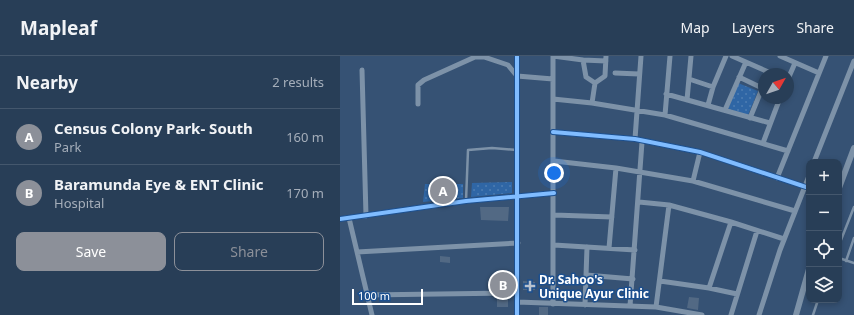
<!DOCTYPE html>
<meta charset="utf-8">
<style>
:root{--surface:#283e57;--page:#30455d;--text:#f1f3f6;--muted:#a5aeba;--line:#44576d;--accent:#8c9099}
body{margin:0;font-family:"Noto Sans",sans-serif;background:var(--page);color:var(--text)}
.controls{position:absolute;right:12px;bottom:12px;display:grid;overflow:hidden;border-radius:8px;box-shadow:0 2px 6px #0003}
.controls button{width:36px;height:36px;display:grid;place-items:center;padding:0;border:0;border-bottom:1px solid var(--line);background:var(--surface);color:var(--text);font:20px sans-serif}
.compass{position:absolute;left:418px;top:12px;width:36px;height:36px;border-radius:50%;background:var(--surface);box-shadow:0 2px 6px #0003;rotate:50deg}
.scale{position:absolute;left:12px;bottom:10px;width:71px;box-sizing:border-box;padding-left:4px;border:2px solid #fff;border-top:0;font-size:11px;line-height:14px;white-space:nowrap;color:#fff;-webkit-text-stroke:3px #1b4f8f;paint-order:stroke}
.you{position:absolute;left:214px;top:117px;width:14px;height:14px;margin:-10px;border:3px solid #fff;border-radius:50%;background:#1a73e8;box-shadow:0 0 0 6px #1a73e833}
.badge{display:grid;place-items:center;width:26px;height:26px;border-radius:50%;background:var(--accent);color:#fff;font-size:13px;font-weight:700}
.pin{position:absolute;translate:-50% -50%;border:2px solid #fff;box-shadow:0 1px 4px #0006}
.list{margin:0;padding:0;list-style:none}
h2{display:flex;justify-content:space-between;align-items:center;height:52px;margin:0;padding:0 16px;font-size:17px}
h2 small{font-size:13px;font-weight:400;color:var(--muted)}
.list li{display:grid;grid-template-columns:26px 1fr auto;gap:12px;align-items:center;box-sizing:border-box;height:56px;padding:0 16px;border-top:1px solid var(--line)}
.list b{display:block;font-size:15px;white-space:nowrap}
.list p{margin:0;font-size:13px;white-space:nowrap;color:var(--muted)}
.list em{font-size:13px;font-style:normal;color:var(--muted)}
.actions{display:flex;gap:8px;padding:12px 16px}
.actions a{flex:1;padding:9px 0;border:1px solid var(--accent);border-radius:8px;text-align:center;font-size:14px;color:var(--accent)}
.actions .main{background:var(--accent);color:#fff}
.icon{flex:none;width:22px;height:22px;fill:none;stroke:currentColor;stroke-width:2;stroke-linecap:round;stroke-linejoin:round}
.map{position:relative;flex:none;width:514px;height:259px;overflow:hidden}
header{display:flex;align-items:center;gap:24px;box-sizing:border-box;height:56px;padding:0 20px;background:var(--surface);border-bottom:1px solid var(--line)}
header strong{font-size:19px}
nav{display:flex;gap:22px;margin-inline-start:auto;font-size:14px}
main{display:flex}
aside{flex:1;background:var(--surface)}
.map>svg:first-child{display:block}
.park{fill:url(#park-dots)}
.building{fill:#526984}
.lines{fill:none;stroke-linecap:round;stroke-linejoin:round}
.service{stroke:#7d92a8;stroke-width:2.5}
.minor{stroke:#7d92a8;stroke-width:5}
.tertiary{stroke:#7d92a8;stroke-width:6}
.cycleway-casing{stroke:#1b4f8f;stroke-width:6}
.cycleway{stroke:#80bcff;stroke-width:4}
.poi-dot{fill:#b9c2ce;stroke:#1b4f8f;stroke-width:1.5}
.labels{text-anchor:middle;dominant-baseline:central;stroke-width:3;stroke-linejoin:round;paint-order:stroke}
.poi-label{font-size:12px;font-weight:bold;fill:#fff;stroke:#1b4f8f;text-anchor:start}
</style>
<header>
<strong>Mapleaf</strong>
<nav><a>Map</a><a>Layers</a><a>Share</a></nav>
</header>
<main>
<aside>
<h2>Nearby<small>2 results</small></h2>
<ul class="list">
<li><span class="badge">A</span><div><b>Census Colony Park- South</b><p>Park</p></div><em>160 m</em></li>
<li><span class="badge">B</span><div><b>Baramunda Eye &amp; ENT Clinic</b><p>Hospital</p></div><em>170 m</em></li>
</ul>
<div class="actions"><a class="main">Save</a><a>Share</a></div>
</aside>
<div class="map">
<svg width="514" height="259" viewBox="0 0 514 259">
<defs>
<pattern id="park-dots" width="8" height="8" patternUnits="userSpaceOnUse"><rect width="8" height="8" fill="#2f66a5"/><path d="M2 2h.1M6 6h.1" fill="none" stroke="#4e7db2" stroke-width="1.8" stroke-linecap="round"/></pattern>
</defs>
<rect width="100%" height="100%" fill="#365274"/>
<!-- park -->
<path class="park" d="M 398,27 L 418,35 L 408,59 L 388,53 Z
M 172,126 L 172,137 L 131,141 L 132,127 Z
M 85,128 L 123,128 L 123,142 L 83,146 Z"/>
<!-- building -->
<path class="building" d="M 140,151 L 169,151 L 168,165 L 141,164 Z
M 100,200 L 110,201 L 110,207 L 100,206 Z
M 161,220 L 166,220 L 166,233 L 158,233 L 158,225 L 161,225 Z
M 183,225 L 195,226 L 195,234 L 183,234 Z
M 157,241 L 168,241 L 168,251 L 157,251 Z
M 349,241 L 359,242 L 358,254 L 347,252 Z
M 199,251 L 208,251 L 208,259 L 199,259 Z"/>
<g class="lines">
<!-- service -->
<path class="service" d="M 126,145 L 128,94 L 152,92 L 177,94
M 499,189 L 514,151
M 499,202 L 514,207
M 506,205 L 514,182
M 473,259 L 478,244"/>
<!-- minor -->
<path class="minor" d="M 177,0 L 177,259
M 213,0 L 243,4 L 246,21 L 255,27
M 392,0 L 433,18
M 440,0 L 479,17
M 243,4 L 266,5
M 22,14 L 26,160
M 275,17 L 299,18
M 399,21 L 422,32
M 349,23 L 373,31
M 448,23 L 455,7
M 326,38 L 430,67
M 213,43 L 252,47 L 325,59 L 448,95
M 347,44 L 351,0
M 252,47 L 255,27 L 265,20 L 266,0
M 78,48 L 78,29 L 84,24 L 135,1 L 144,1 L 168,9 L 177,20 L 213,23
M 368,49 L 373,31 L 386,0
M 385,54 L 406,6
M 325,59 L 330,0
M 410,62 L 424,28
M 213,76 L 295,83 L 360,96 L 469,132
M 295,83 L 301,0
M 423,87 L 440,42
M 214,105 L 276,112 L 269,192
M 474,106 L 514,5
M 276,112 L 353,125 L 455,155
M 437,122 L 486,0
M 353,125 L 360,96
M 299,146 L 329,149 L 391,166
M 214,159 L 272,161
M 9,162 L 32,259
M 0,163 L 126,145 L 214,137
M 214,189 L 295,194
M 17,196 L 178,187
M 246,219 L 293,223
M 320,225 L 369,232 L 391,166 L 444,183
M 369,232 L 397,238
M 27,239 L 177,237
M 177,246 L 316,251 L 362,259
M 213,248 L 213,0
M 245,249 L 247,191
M 290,250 L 302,86
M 316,251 L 329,149
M 391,259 L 417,175
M 419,259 L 440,194 L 469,120"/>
<!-- tertiary -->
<path class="tertiary" d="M 499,132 L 514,92
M 456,259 L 469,213"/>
<!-- cycleway casing -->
<g class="cycleway-casing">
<path id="cycleway" d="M 177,0 L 177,259
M 213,76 L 295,83 L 360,96 L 469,132
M 0,163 L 126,145 L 214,137"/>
</g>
<!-- cycleway -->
<use href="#cycleway" class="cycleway"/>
</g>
<!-- markers -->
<path class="poi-dot" d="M188 224h4v4h4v4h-4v4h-4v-4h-4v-4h4z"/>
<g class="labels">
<!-- poi labels -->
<g class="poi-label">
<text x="199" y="223">Dr. Sahoo's<tspan x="199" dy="14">Unique Ayur Clinic</tspan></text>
</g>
</g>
</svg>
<div class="controls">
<button>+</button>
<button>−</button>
<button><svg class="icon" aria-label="locate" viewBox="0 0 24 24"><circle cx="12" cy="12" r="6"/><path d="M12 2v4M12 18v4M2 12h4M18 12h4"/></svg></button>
<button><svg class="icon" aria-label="layers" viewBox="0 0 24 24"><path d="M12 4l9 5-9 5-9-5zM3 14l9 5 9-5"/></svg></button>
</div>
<svg class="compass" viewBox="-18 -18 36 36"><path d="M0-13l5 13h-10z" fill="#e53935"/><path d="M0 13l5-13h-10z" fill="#a5aeba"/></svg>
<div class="scale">100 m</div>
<div class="you"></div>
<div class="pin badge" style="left:103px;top:135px">A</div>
<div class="pin badge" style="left:163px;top:229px">B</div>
</div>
</main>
